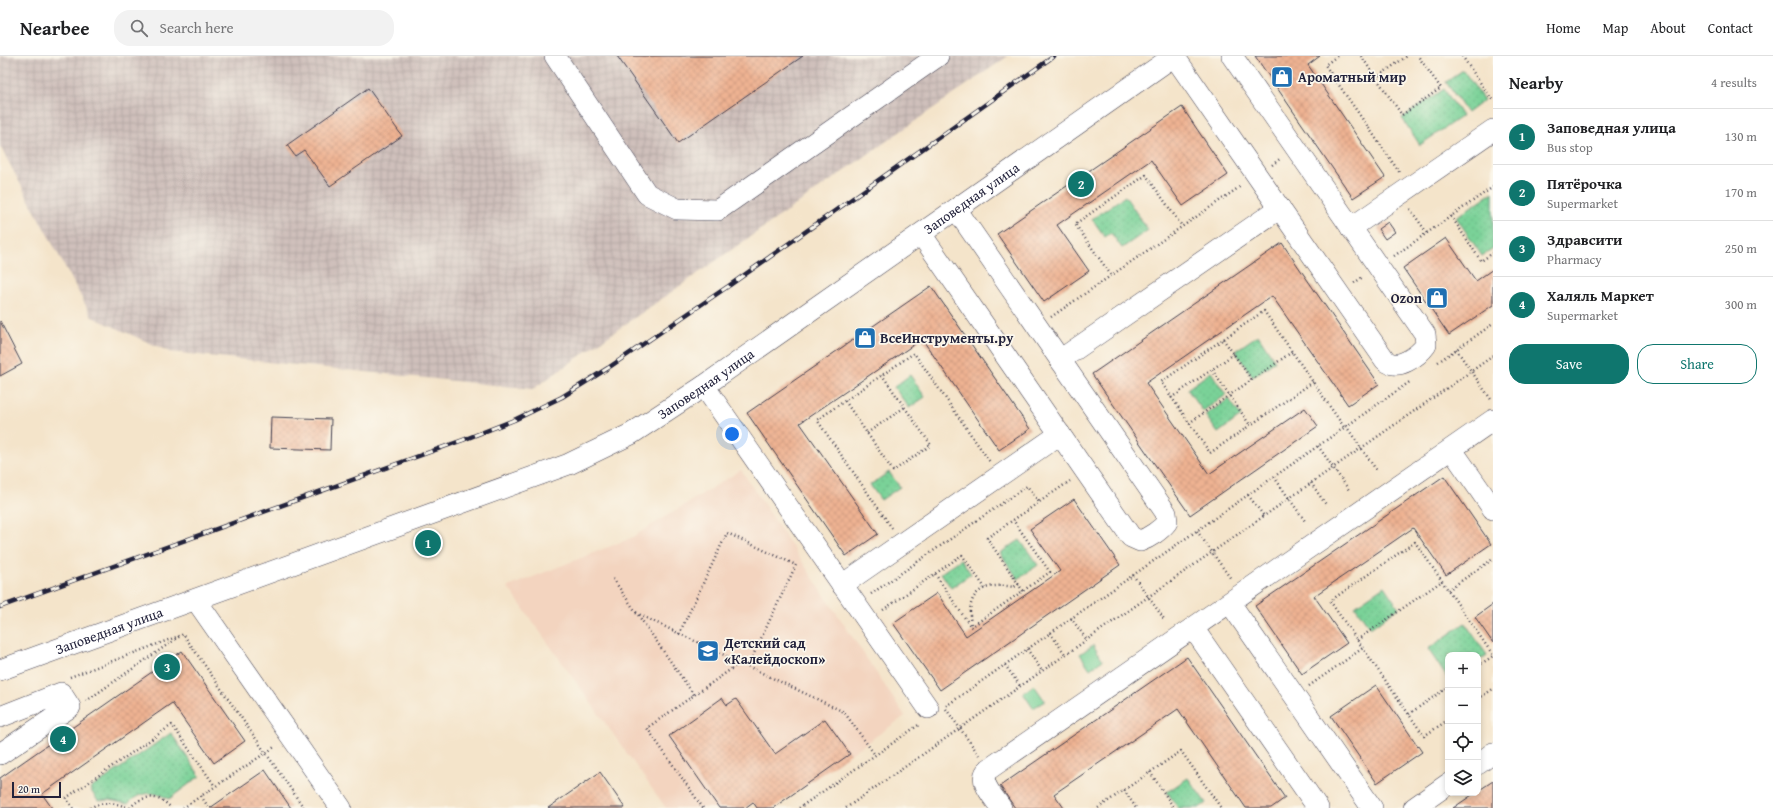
<!DOCTYPE html>
<meta charset="utf-8">
<style>
:root{--surface:#fff;--page:#f2f2f2;--text:#202124;--muted:#757577;--line:#e0e0e0;--accent:#0f766e}
body{margin:0;font-family:"Gentium Book Plus",serif;background:var(--page);color:var(--text)}
.controls{position:absolute;right:12px;bottom:12px;display:grid;overflow:hidden;border-radius:8px;box-shadow:0 2px 6px #0003}
.controls button{width:36px;height:36px;display:grid;place-items:center;padding:0;border:0;border-bottom:1px solid var(--line);background:var(--surface);color:var(--text);font:20px sans-serif}
.scale{position:absolute;left:12px;bottom:10px;width:49px;box-sizing:border-box;padding-left:4px;border:2px solid #22223b;border-top:0;font-size:11px;line-height:14px;white-space:nowrap;color:#22223b;-webkit-text-stroke:3px #fbf7ec;paint-order:stroke}
.you{position:absolute;left:732px;top:378px;width:14px;height:14px;margin:-10px;border:3px solid #fff;border-radius:50%;background:#1a73e8;box-shadow:0 0 0 6px #1a73e833}
.badge{display:grid;place-items:center;width:26px;height:26px;border-radius:50%;background:var(--accent);color:#fff;font-size:13px;font-weight:700}
.pin{position:absolute;translate:-50% -50%;border:2px solid #fff;box-shadow:0 1px 4px #0006}
.list{margin:0;padding:0;list-style:none}
h2{display:flex;justify-content:space-between;align-items:center;height:52px;margin:0;padding:0 16px;font-size:17px}
h2 small{font-size:13px;font-weight:400;color:var(--muted)}
.list li{display:grid;grid-template-columns:26px 1fr auto;gap:12px;align-items:center;box-sizing:border-box;height:56px;padding:0 16px;border-top:1px solid var(--line)}
.list b{display:block;font-size:15px;white-space:nowrap}
.list p{margin:0;font-size:13px;white-space:nowrap;color:var(--muted)}
.list em{font-size:13px;font-style:normal;color:var(--muted)}
.actions{display:flex;gap:8px;padding:12px 16px}
.actions a{flex:1;padding:9px 0;border:1px solid var(--accent);border-radius:16px;text-align:center;font-size:14px;color:var(--accent)}
.actions .main{background:var(--accent);color:#fff}
.icon{flex:none;width:22px;height:22px;fill:none;stroke:currentColor;stroke-width:2;stroke-linecap:round;stroke-linejoin:round}
.map{position:relative;flex:none;width:1493px;height:752px;overflow:hidden}
header{display:flex;align-items:center;gap:24px;box-sizing:border-box;height:56px;padding:0 20px;background:var(--surface);border-bottom:1px solid var(--line)}
header strong{font-size:19px}
nav{display:flex;gap:22px;margin-inline-start:auto;font-size:14px}
.search{width:280px;height:36px;background:var(--page);display:flex;align-items:center;gap:10px;box-sizing:border-box;padding:0 14px;border-radius:16px;color:var(--muted);font-size:15px}
main{display:flex}
aside{flex:1;background:var(--surface)}
.map>svg:first-child{display:block}
.built{fill:#f3d4bf}
.industrial{fill:url(#industrial-grid)}
.park{fill:url(#park-dots);stroke:#4e7a6a}
.pitch{fill:#7ad298;stroke:#4e7a6a}
.building{fill:url(#building-cross-hatch)}
.lines{fill:none;stroke-linecap:round;stroke-linejoin:round}
.minor-casing{stroke:#423f50;stroke-width:22}
.path{stroke:#423f50;stroke-width:2.5;stroke-dasharray:1 3;stroke-linecap:butt}
.minor{stroke:#fff;stroke-width:21}
.rail-casing{stroke:#22223b;stroke-width:4.5}
.rail{stroke:#fbf7ec;stroke-width:3;stroke-dasharray:9;stroke-linecap:butt}
.labels{text-anchor:middle;dominant-baseline:central;stroke-width:3.5;stroke-linejoin:round;paint-order:stroke}
.poi-label{font-size:14px;font-weight:bold;fill:#22223b;stroke:#fbf7ec;text-anchor:start}
.street-label{font-size:14px;fill:#22223b;stroke:#fbf7ec}
</style>
<header>
<strong>Nearbee</strong>
<div class="search"><svg class="icon" aria-label="search" viewBox="0 0 24 24"><circle cx="10" cy="10" r="6"/><path d="M15 15l6 6"/></svg>Search here</div>
<nav><a>Home</a><a>Map</a><a>About</a><a>Contact</a></nav>
</header>
<main>
<div class="map">
<svg width="1493" height="752" viewBox="0 0 1493 752">
<defs>
<pattern id="industrial-grid" width="8" height="8" patternUnits="userSpaceOnUse"><rect width="8" height="8" fill="#cfc0bb"/><path d="M0 4h8M4 0v8" fill="none" stroke="#b1a5a2"/></pattern>
<pattern id="park-dots" width="8" height="8" patternUnits="userSpaceOnUse"><rect width="8" height="8" fill="#7ad298"/><path d="M2 2h.1M6 6h.1" fill="none" stroke="#69b484" stroke-width="1.8" stroke-linecap="round"/></pattern>
<pattern id="building-cross-hatch" width="8" height="8" patternUnits="userSpaceOnUse"><rect width="8" height="8" fill="#eeb292"/><path d="M0 0l8 8M0 8l8-8" fill="none" stroke="#cc997f"/></pattern>
</defs>
<rect width="100%" height="100%" fill="#fbf7ec"/>
<filter id="ink" filterUnits="userSpaceOnUse"><feTurbulence type="fractalNoise" baseFrequency=".025" numOctaves="2"/><feDisplacementMap in="SourceGraphic" scale="8" xChannelSelector="R" yChannelSelector="G"/><feConvolveMatrix kernelMatrix="1 2 1 2 8 2 1 2 1" color-interpolation-filters="sRGB"/></filter>
<filter id="wash" filterUnits="userSpaceOnUse"><feTurbulence type="fractalNoise" baseFrequency=".012" numOctaves="4" result="noise"/><feDisplacementMap in="SourceGraphic" scale="16" xChannelSelector="R" yChannelSelector="G"/><feGaussianBlur stdDeviation="0.9" result="paint"/><feColorMatrix in="noise" values="0 0 0 0 0 0 0 0 0 0 0 0 0 0 0 0 0 1.4 0 .05"/><feComposite in="paint" operator="in"/></filter>
<g filter="url(#wash)">
<rect width="100%" height="100%" fill="#f4e4ca"/>
<!-- built -->
<path class="built" d="M 741,414 L 905,660 L 773,752 L 753,746 L 745,752 L 666,752 L 508,531 L 631,482 Z"/>
<!-- industrial -->
<path class="industrial" d="M 0,0 L 1008,0 L 533,333 L 170,296 L 92,261 L 0,90 Z"/>
<!-- park -->
<path class="park" d="M 1463,14 L 1484,44 L 1467,57 L 1446,26 Z
M 1444,33 L 1462,60 L 1420,89 L 1402,62 Z
M 1493,136 L 1493,192 L 1482,200 L 1456,161 Z
M 1125,140 L 1148,174 L 1122,192 L 1111,177 L 1105,181 L 1092,163 Z
M 1258,279 L 1275,305 L 1253,321 L 1235,295 Z
M 1211,316 L 1226,339 L 1203,355 L 1187,333 Z
M 910,319 L 925,341 L 909,352 L 894,331 Z
M 1229,343 L 1241,360 L 1218,377 L 1205,359 Z
M 889,416 L 900,431 L 881,444 L 870,429 Z
M 1020,484 L 1038,509 L 1018,523 L 1000,497 Z
M 961,503 L 971,518 L 951,532 L 941,517 Z
M 1384,530 L 1399,552 L 1370,572 L 1355,550 Z
M 1465,567 L 1487,599 L 1478,605 L 1478,599 L 1448,599 L 1448,623 L 1428,593 Z
M 171,677 L 200,720 L 169,743 C 155,735 139,735 128,748 L 109,744 L 98,745 L 90,733 Z
M 1188,722 L 1206,747 L 1199,752 L 1178,752 L 1167,736 Z"/>
<!-- pitch -->
<path class="pitch" d="M 1093,589 L 1103,604 L 1090,613 L 1080,598 Z
M 1034,629 L 1045,645 L 1033,652 L 1023,637 Z"/>
<g id="blocks">
<!-- building -->
<path class="building" d="M 617,0 L 803,0 L 678,87 Z
M 1255,0 L 1320,0 L 1308,9 L 1385,121 L 1353,142 Z
M 368,32 L 402,80 L 330,130 L 304,94 L 295,100 L 287,89 Z
M 1182,51 L 1228,119 L 1183,150 L 1151,104 L 1057,169 L 1089,215 L 1044,246 L 997,178 Z
M 1388,166 L 1395,176 L 1385,183 L 1378,173 Z
M 1446,182 L 1476,225 L 1493,213 L 1493,249 L 1449,279 L 1403,212 Z
M 1282,187 L 1379,328 L 1348,349 L 1272,240 L 1146,327 L 1209,418 L 1305,352 L 1318,370 L 1190,459 L 1092,318 Z
M 931,230 L 1030,373 L 999,394 L 922,283 L 800,367 L 878,478 L 846,500 L 747,357 Z
M 0,265 L 22,308 L 0,320 Z
M 271,361 L 331,363 L 330,394 L 270,392 Z
M 1444,420 L 1491,488 L 1446,519 L 1413,472 L 1314,540 L 1347,587 L 1302,618 L 1255,550 Z
M 1074,443 L 1120,509 L 940,634 L 893,567 L 937,537 L 966,580 L 1060,515 L 1030,473 Z
M 1493,548 L 1493,587 L 1475,561 Z
M 182,595 L 245,685 L 214,707 L 172,647 L 42,738 L 52,752 L 0,752 L 0,722 Z
M 1187,601 L 1285,742 L 1271,752 L 1246,752 L 1178,653 L 1054,738 L 1064,752 L 1015,752 L 1000,730 Z
M 1376,629 L 1422,696 L 1377,727 L 1331,660 Z
M 722,642 L 727,649 L 736,643 L 775,698 L 825,663 L 850,698 L 773,752 L 757,752 L 753,746 L 745,752 L 719,752 L 669,680 Z
M 265,714 L 291,752 L 210,752 Z
M 600,716 L 625,752 L 548,752 Z
M 1493,725 L 1493,752 L 1453,752 L 1475,737 L 1478,737 L 1478,735 Z"/>
</g>
</g>
<g filter="url(#ink)">
<use href="#blocks" fill-opacity="0" stroke="#423f50" stroke-width="1"/>
<g class="lines">
<!-- minor casing -->
<g class="minor-casing">
<g id="minor">
<path d="M 555,0 L 647,138 L 677,153 L 718,154 L 938,0"/>
<path d="M 1174,0 L 1385,304 C 1397,316 1418,300 1426,289 L 1425,278 L 1232,0"/>
<path d="M 1351,172 L 1493,74"/>
<path d="M 921,178 L 1131,481 L 1140,485 C 1149,482 1161,474 1167,466 L 1166,457 L 956,153"/>
<path d="M 1060,304 L 1280,152"/>
<path d="M 704,330 L 928,652"/>
<path d="M 1452,394 L 1493,453"/>
<path d="M 842,529 L 1060,378"/>
<path d="M 196,544 L 341,752"/>
<path d="M 1230,547 L 1372,752"/>
<path d="M 1193,572 L 1318,752"/>
<path id="s1" d="M 0,614 L 569,408 L 631,378 L 704,330 L 1174,0"/>
<path d="M 0,661 L 61,637 L 70,651 L 0,698"/>
<path d="M 1478,708 L 1493,697"/>
<path d="M 1001,752 C 994,741 976,724 989,713 L 1493,364"/>
<path d="M 1414,752 L 1448,728"/>
</g>
</g>
<!-- path -->
<path class="path" d="M 1337,0 L 1325,9 L 1400,117
M 1361,0 L 1402,59 L 1441,32 L 1418,0
M 1462,0 L 1493,45
M 1376,22 L 1407,0
M 1272,109 L 1281,102
M 1410,153 L 1427,177
M 1451,160 L 1481,205 L 1493,197
M 1394,200 L 1493,131
M 1111,219 L 1075,168 L 1146,119 L 1182,170
M 1354,227 L 1363,221
M 1051,261 L 1241,130
M 1223,283 L 1252,324
M 1456,293 L 1492,345
M 1438,306 L 1493,268
M 1212,314 L 1250,369
M 1313,326 L 1210,397 L 1161,326 L 1264,255 L 1344,371
M 1171,342 L 1234,298
M 845,345 L 893,415 L 931,389 L 882,319
M 1189,367 L 1292,296
M 1346,370 L 1377,415
M 867,377 L 905,351
M 1318,390 L 1349,434
M 1274,421 L 1305,465
M 1311,427 L 1327,450
M 1248,439 L 1264,460
M 892,472 L 817,364 L 914,297 L 990,406
M 1197,475 L 1231,523
M 935,518 L 971,571 L 1050,516 L 1013,464
M 1133,519 L 1164,563
M 613,523 L 694,639
M 1448,534 L 1493,503
M 1023,535 L 987,482 L 1070,425
M 871,538 L 1027,430 L 1039,446
M 883,554 L 962,499 L 985,532
M 636,557 L 844,656 L 875,699
M 1071,562 L 1087,584
M 971,568 C 965,535 985,526 1014,531 L 1019,528
M 1050,577 L 1065,598
M 679,578 L 727,477 L 796,509 L 748,610
M 1357,584 L 1442,525
M 1027,593 L 1042,615
M 1005,609 L 1020,630
M 1478,610 L 1493,600
M 70,621 L 179,580
M 1309,630 L 1363,592
M 1478,643 L 1493,633
M 86,645 L 183,578 L 304,752
M 946,650 L 1411,325
M 946,653 L 979,699
M 1409,658 L 1448,631
M 1448,664 L 1424,680 L 1330,545 L 1415,486 L 1493,599
M 1150,716 L 1174,752
M 1124,734 L 1136,752
M 201,740 L 209,752
M 73,752 L 66,742 L 172,669 L 215,730
M 90,752 C 101,745 116,746 128,752
M 130,752 C 142,738 159,738 171,752
M 183,752 L 276,690
M 703,752 L 647,672 L 740,607
M 799,752 L 920,668
M 846,752 L 1493,300
M 1098,752 L 1181,695 L 1221,752"/>
<!-- minor -->
<use href="#minor" class="minor"/>
<!-- rail casing -->
<g class="rail-casing">
<path id="rail" d="M 0,551 L 463,384 L 514,364 L 562,341 L 608,312 L 730,229 L 1054,0"/>
</g>
<!-- rail -->
<use href="#rail" class="rail"/>
</g>
</g>
<!-- icons -->
<defs>
<g id="shop-square" transform="scale(1.15)"><rect x="-9" y="-9" width="18" height="18" rx="4" fill="#1f6fb2" stroke="#fbf7ec"/><path d="M-5-2.5h2.3a2.7 3.5 0 0 1 5.4 0H5L5.5 6h-11ZM-1.5-2.5h3a1.5 2.3 0 0 0-3 0Z" fill="#fff"/></g>
<g id="school-square" transform="scale(1.15)"><rect x="-9" y="-9" width="18" height="18" rx="4" fill="#1f6fb2" stroke="#fbf7ec"/><path d="M0-5L7-2L0 1L-7-2ZM-4 1L0 2.5L4 1V4Q0 6-4 4Z" fill="#fff"/></g>
</defs>
<g fill-rule="evenodd">
<use href="#shop-square" x="1282" y="21"/>
<use href="#shop-square" x="1437" y="242"/>
<use href="#shop-square" x="865" y="282"/>
<use href="#school-square" x="708" y="595"/>
</g>
<g class="labels">
<!-- poi labels -->
<g class="poi-label">
<text x="1298" y="21">Ароматный мир</text>
<text x="1422" y="242" text-anchor="end">Ozon</text>
<text x="880" y="282">ВсеИнструменты.ру</text>
<text x="724" y="587">Детский сад<tspan x="724" dy="16">«Калейдоскоп»</tspan></text>
</g>
<!-- street labels -->
<g class="street-label">
<text stroke="none"><textPath href="#s1" startOffset="1088">Заповедная улица</textPath></text>
<text stroke="none"><textPath href="#s1" startOffset="764">Заповедная улица</textPath></text>
<text stroke="none"><textPath href="#s1" startOffset="116">Заповедная улица</textPath></text>
</g>
</g>
</svg>
<div class="controls">
<button>+</button>
<button>−</button>
<button><svg class="icon" aria-label="locate" viewBox="0 0 24 24"><circle cx="12" cy="12" r="6"/><path d="M12 2v4M12 18v4M2 12h4M18 12h4"/></svg></button>
<button><svg class="icon" aria-label="layers" viewBox="0 0 24 24"><path d="M12 4l9 5-9 5-9-5zM3 14l9 5 9-5"/></svg></button>
</div>
<div class="scale">20 m</div>
<div class="you"></div>
<div class="pin badge" style="left:428px;top:487px">1</div>
<div class="pin badge" style="left:1081px;top:128px">2</div>
<div class="pin badge" style="left:167px;top:611px">3</div>
<div class="pin badge" style="left:63px;top:683px">4</div>
</div>
<aside>
<h2>Nearby<small>4 results</small></h2>
<ul class="list">
<li><span class="badge">1</span><div><b>Заповедная улица</b><p>Bus stop</p></div><em>130 m</em></li>
<li><span class="badge">2</span><div><b>Пятёрочка</b><p>Supermarket</p></div><em>170 m</em></li>
<li><span class="badge">3</span><div><b>Здравсити</b><p>Pharmacy</p></div><em>250 m</em></li>
<li><span class="badge">4</span><div><b>Халяль Маркет</b><p>Supermarket</p></div><em>300 m</em></li>
</ul>
<div class="actions"><a class="main">Save</a><a>Share</a></div>
</aside>
</main>
